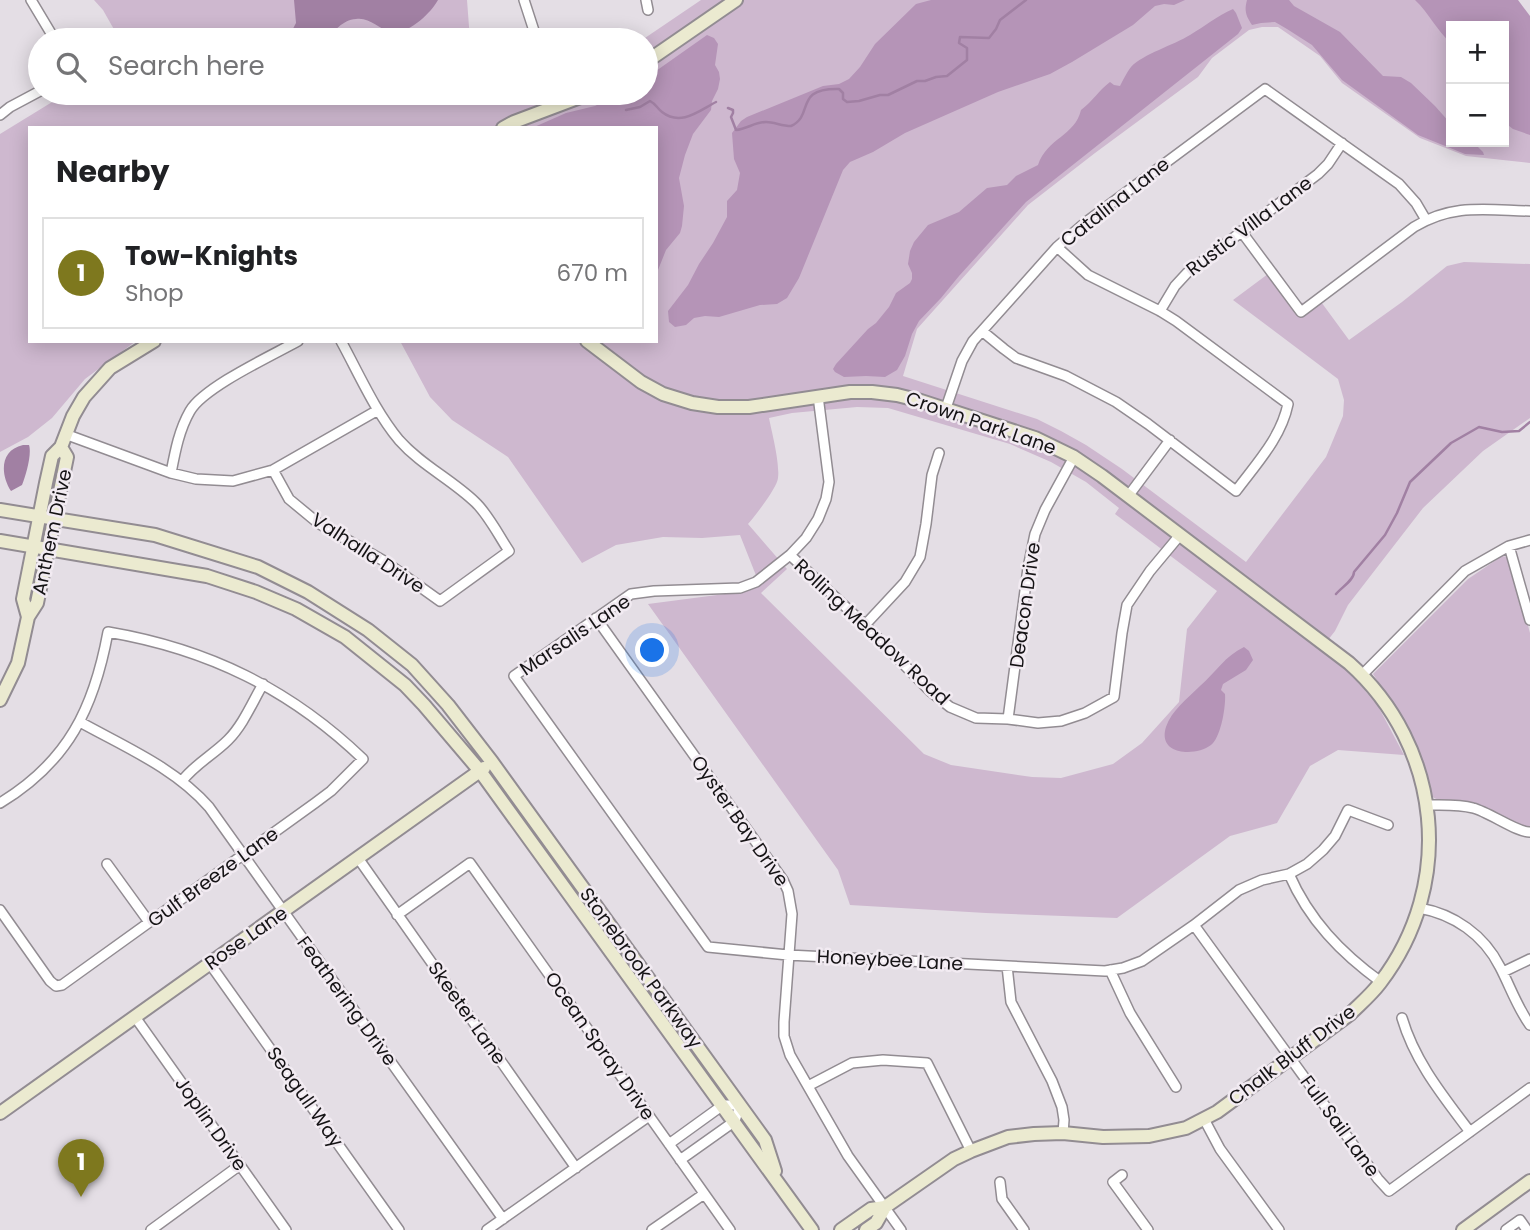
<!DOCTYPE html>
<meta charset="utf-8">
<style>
:root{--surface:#fff;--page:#f6f6f6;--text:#202124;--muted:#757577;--line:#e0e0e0;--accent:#7e781e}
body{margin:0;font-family:Poppins,sans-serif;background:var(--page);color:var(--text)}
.controls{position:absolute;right:21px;top:21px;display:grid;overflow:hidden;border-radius:0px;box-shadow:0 4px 18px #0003}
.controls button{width:63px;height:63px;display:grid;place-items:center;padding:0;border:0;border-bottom:2px solid var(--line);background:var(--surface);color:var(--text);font:35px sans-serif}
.you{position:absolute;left:653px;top:651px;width:24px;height:24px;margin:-18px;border:5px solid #fff;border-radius:50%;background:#1a73e8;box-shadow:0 0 0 10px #1a73e833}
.badge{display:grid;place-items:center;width:46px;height:46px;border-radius:50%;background:var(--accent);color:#fff;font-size:23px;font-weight:700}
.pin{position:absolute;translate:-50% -58px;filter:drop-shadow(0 2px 4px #0008)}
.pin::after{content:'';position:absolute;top:37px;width:24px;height:21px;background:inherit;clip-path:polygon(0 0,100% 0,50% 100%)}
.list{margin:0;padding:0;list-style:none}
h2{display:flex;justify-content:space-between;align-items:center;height:91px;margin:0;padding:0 28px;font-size:30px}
h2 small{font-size:23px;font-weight:400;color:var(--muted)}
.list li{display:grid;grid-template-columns:46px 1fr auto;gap:21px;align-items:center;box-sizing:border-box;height:112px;margin:0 14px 14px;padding:0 14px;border:2px solid var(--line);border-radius:0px}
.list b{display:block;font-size:26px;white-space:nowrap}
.list p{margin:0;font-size:23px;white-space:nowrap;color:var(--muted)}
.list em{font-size:23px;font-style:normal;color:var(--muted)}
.icon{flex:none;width:38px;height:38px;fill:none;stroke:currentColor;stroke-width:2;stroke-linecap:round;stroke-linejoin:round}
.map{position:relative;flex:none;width:1530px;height:1230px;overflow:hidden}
.search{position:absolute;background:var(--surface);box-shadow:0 4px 18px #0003;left:28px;top:28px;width:630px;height:77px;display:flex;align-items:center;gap:18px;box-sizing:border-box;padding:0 24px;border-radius:38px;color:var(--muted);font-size:26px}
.panel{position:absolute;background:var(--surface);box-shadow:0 4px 18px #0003;left:28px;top:126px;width:630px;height:217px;border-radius:0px}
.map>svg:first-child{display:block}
.green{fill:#ceb8cf;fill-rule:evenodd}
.forest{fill:#b594b7}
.water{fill:#a180a3}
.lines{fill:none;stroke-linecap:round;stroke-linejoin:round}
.stream{stroke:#a180a3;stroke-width:2.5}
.street-casing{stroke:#928c92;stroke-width:12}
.secondary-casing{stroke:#928c92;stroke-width:16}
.street{stroke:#fff;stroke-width:9}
.secondary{stroke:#ebead0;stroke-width:12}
.labels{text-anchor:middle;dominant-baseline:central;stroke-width:5;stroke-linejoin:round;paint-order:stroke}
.street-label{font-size:19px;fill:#151315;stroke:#f2ebf2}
</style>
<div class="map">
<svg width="1530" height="1230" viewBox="0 0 1530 1230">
<rect width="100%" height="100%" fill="#e4dee5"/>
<!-- green -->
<path class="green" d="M 94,0 L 467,0 L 470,40 L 120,40 L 103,10 Z
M 701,0 L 1459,0 L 1451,26 L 1451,142 L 1504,142 L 1504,30 L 1530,46 L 1530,163 L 1466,156 L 1420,138 L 1342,83 L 1320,56 L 1278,27 L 1262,27 L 1249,30 L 1212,58 L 1198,77 L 1095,153 L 1028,205 L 917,329 L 903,376 L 1037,419 L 1061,431 L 1086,445 L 1122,469 L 1246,562 L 1326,457 L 1343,416 L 1344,400 L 1338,379 L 1233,300 L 1276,268 L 1299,302 L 1304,303 L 1316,295 L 1349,340 L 1402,302 L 1447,266 L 1464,262 L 1530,264 L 1530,418 L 1483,451 L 1423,508 L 1348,605 L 1335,631 L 1321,649 L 1350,673 L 1378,706 L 1404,755 L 1338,750 L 1310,766 L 1277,823 L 1230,836 L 1117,918 L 986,913 L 850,905 L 838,870 L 648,604 L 740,592 L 759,583 L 740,535 L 702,538 L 663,537 L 616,545 L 582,563 L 508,457 L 452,420 L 430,397 L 400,341 L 656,341 L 656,128 L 30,128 L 30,341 L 136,341 L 85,379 L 52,418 L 28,437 L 0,452 L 0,134 L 62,96 L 70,93 L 494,93 L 499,102 L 525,93 L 646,93 L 646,40 L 642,40 ZM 857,407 L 888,408 L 1010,444 L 1051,462 L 1086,482 L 1119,508 L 1115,514 L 1217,591 L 1187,629 L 1179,702 L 1142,743 L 1113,764 L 1061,778 L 1032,777 L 951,765 L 924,754 L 761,593 L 787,569 L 748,524 C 755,516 777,488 778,478 C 780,463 772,433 769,418 L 792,413 Z
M 1502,556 L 1507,557 L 1511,561 L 1530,633 L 1530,827 L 1526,828 L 1485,807 L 1466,801 L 1439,800 L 1434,798 L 1431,794 L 1426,770 L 1412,734 L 1373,674 L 1468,579 Z"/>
<!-- forest -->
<path class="forest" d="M 931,0 L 1185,0 L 1174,5 L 1164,4 L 1155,6 L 1133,25 L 1072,62 L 1050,74 L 998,92 L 905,133 L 873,152 L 850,162 L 843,170 L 799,278 L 787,298 L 777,304 L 760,305 L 719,317 L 705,316 L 694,318 L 686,325 L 675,327 L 669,322 L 668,311 L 688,285 L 699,264 L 713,243 L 727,217 L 727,201 L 737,190 L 740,173 L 734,159 L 732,133 L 741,121 L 747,117 L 823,86 L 839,84 L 849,79 L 860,67 L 875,44 L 916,4 Z
M 1247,0 L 1289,0 L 1294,6 L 1340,32 L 1383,76 L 1401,77 L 1411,83 L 1435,106 L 1451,124 L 1451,142 L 1473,142 L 1483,152 L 1484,155 L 1465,154 L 1418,135 L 1342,80 L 1312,45 L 1287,29 L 1275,22 L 1261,23 L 1252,25 C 1246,16 1244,11 1247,0 Z
M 1415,0 L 1518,0 L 1530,16 L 1530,135 L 1513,129 L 1504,122 L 1504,26 L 1451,26 L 1451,43 C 1437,31 1429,13 1415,0 Z
M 1233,9 L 1236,13 L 1242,28 L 1238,34 L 1026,202 L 959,276 L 941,298 L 919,321 L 912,334 L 905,356 L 897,370 L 885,377 L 866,376 L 844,377 L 835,372 L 833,369 L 836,364 L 868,329 L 876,323 L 889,307 L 896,293 L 910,283 L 912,279 L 912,273 L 908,264 L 910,251 L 914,242 L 928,225 L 959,212 L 987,188 L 1007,185 L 1016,176 L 1038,165 C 1047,138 1075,136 1081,110 C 1093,101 1099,90 1110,82 L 1114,85 L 1120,86 C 1123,80 1127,72 1131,67 C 1143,54 1174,45 1190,35 C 1205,26 1217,16 1233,9 Z
M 707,35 L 714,38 L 718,44 L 715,65 L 719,72 L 720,79 L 718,89 L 712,101 L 711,110 L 693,134 L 685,155 L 679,178 L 684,206 L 682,226 L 680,233 L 666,250 L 656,275 L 656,128 L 532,128 L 566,113 L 595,106 L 619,93 L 646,93 L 646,78 Z
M 1244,647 L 1249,651 L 1253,660 L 1246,670 L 1223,684 L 1221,690 L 1225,694 C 1226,706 1221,737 1211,745 C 1195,757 1157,755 1166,727 C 1171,711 1188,698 1200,686 C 1216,672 1225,656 1244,647 Z"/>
<!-- water -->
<path class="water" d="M 294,0 L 438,0 C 431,13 407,36 391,32 C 378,29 370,17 356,19 C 342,20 334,32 325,40 L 287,40 L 296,23 Z
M 23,445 L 29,445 C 32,454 26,475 22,485 L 11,491 C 0,474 0,450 23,445 Z"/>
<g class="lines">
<!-- stream -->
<path class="stream" d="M 728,108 L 733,110 L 733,113 L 731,117 L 736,130 C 747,129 755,122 766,122 C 774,122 782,126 791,126 C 815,115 793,88 839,89 L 843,93 L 843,99 L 847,102 L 859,101 L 880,95 L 888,95 L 917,81 L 925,81 L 936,77 L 947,76 L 967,60 L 967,48 L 959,43 L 960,37 L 989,38 L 996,29 L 1000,20 L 1026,0
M 626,110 L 640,107 L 650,101 C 656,104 657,108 662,112 C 681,127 700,110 716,102
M 1336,594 C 1342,587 1354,580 1354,572 L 1385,535 L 1397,513 L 1410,482 L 1451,443 L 1479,427 L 1502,432 L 1519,431 L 1530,422"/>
<!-- street casing -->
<g class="street-casing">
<path id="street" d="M 31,0 L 55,40
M 524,0 L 537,40
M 646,0 L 648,10
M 557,93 L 561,105
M 0,115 L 10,107 L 40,91
M 1241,231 L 1301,312 L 1414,227 C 1453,203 1487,210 1530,211
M 1160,311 L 1175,286 L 1187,273 L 1318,174 L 1328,164 L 1342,143
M 982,331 L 1004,349 L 1016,358 L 1066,376 L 1116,402 L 1148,424 L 1236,491 C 1256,464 1281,438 1288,404 L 1176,321 L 1160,311 L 1088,275 L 1057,247
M 818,396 L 829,482 L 826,499 L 818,519 L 806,538 L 790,555 L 756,582 L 740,588 L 654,591 L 631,594 L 514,676 L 708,947 L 788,955 L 1105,971 L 1123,968 L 1142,961 L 1194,925 L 1239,890 L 1262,880 L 1289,874 L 1307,864 L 1323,850 L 1335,836 L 1348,810 L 1388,825
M 946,408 L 962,361 L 973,341 L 1057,247 L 1086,222 L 1265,89 L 1399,184 L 1416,203 L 1426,220
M 65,434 L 171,473 L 196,479 L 233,481 L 273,470 L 378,410
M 273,470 L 289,499 L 318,523 L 384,561 L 440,601 L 509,551 C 499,536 488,514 475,502 C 451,479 421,465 399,440 C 375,411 359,374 341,341
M 171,473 C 175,452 179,430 190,411 C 204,387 271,356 298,341
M 1129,495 L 1170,440
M 1509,546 L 1530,620
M 790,555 L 865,625 L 930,691 L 950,707 L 976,718 L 1008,719 L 1038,723 L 1061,721 L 1085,713 L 1114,697 L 1122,633 L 1127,605 L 1150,571 L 1180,535
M 596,618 L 783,880 L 788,891 L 792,914 L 784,1022 L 784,1036 L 790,1055 L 848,1156 L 901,1230
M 865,625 L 905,582 L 920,557 L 926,524 L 932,475 L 939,453
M 1362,675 L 1465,571 L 1509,546 L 1530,540
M 1008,719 L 1028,568 L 1035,534 L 1045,510 L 1074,457
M 80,722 C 125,747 175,768 209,807 L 503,1219
M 182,781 C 195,764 213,755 228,740 C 243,725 252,703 263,684
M 0,803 C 68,762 94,708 108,632 C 208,649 290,689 363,759 L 331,791 L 315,803 L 62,985 L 56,986 L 50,981 L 0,910
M 1428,805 C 1442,805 1459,804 1473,808 C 1489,812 1518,833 1530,832
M 358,858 L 576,1168
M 107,864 L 149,922
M 1289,874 C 1309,920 1341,953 1381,982
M 1419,908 C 1454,914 1484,935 1500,967 C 1510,986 1517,1007 1530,1025
M 397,915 L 470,863 L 730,1230
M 1194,925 L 1378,1179 L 1389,1191 L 1530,1088
M 210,964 L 399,1230
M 1007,966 L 1011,1002 L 1052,1081 L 1062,1107 L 1064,1120 L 1063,1133
M 1110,970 L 1130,1013 L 1176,1087
M 1503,972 L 1530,959
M 135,1017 L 286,1230
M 1402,1018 C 1415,1062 1443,1096 1470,1132
M 808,1086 L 852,1063 L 883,1060 L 927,1063 L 971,1151
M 1204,1119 L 1220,1149 L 1279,1230
M 669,1144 L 723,1105 L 740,1105 L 735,1121 L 680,1160
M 1122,1175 L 1113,1182 L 1148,1230
M 1000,1182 L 1002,1199 L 1024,1230
M 151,1230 L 240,1165
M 487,1230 L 649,1116
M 652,1230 L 704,1194
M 1506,1230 L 1520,1220 L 1527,1230"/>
</g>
<!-- secondary casing -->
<g class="secondary-casing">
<path id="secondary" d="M 646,62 L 736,0
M 503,128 L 514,122 L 591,93
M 587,341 L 641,382 L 663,394 L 692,403 L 718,407 L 749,407 L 850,392 L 872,392 L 897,395 L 921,401 L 1035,438 L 1074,457 L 1102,476 L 1349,663 C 1442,746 1456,884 1380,983 C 1371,995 1360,1004 1350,1014 L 1217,1112 L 1186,1128 L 1149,1136 L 1103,1137 L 1063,1133 L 1034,1134 L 1008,1137 L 971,1151 L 954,1159 L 885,1207 L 876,1223 L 866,1230
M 0,510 L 155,535 L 258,567 L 308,592 L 368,630 L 412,665 L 448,705 L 492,762 L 765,1140 L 775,1171
M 0,541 L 207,576 L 256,592 L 296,609 L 345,637 L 405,685 L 424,705 L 480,771 L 812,1230
M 28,617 L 23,599 L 46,483 L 52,456 L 61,447 L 73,416 L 84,397 L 110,368 L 154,341
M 0,700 L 18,663 L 28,617 L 37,603 L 67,457 L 61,447
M 0,1113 L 484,768
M 841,1230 L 871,1209 L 885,1207
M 1463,1230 L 1530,1181"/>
</g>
<!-- street -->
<use href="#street" class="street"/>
<!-- secondary -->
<use href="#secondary" class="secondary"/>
</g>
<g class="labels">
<!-- street labels -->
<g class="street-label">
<text transform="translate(1115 202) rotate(-38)">Catalina Lane</text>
<text transform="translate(1249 226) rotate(-37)">Rustic Villa Lane</text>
<text transform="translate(981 423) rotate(19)">Crown Park Lane</text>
<text transform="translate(52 532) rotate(-78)">Anthem Drive</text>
<text transform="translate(368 553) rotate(33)">Valhalla Drive</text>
<text transform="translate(1025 605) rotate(-82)">Deacon Drive</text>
<text transform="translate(872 632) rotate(43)">Rolling Meadow Road</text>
<text transform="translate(575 635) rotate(-34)">Marsalis Lane</text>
<text transform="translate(740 821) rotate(55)">Oyster Bay Drive</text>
<text transform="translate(213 877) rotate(-36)">Gulf Breeze Lane</text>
<text transform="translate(246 938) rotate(-35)">Rose Lane</text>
<text transform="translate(890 960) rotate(3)">Honeybee Lane</text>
<text transform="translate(641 968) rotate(54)">Stonebrook Parkway</text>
<text transform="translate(347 1001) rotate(54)">Feathering Drive</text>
<text transform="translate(467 1013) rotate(55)">Skeeter Lane</text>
<text transform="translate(600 1046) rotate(55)">Ocean Spray Drive</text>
<text transform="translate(1292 1055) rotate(-37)">Chalk Bluff Drive</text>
<text transform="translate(305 1097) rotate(55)">Seagull Way</text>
<text transform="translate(211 1124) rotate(55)">Joplin Drive</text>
<text transform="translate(1340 1126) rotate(54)">Full Sail Lane</text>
</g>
</g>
</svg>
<div class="controls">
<button>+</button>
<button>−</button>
</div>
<div class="you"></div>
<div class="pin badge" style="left:81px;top:1197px">1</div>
<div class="search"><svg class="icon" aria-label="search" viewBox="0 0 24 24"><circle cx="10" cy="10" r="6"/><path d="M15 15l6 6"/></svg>Search here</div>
<section class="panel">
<h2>Nearby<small></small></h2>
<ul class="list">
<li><span class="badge">1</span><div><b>Tow-Knights</b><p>Shop</p></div><em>670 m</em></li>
</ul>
</section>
</div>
